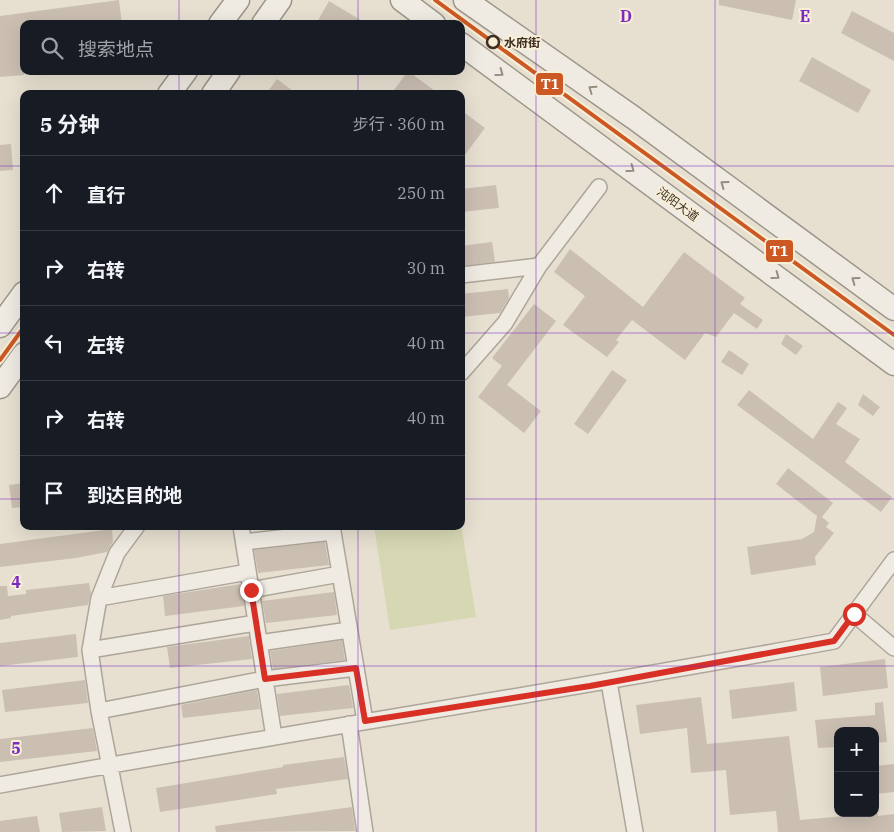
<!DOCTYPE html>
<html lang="zh">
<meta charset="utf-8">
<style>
:root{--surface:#171b24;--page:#20242c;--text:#f1f3f6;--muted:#9ea1a6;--line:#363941}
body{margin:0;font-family:"IBM Plex Serif","Noto Sans SC",serif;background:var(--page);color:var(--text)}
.controls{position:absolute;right:15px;bottom:15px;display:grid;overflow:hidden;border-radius:10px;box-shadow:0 5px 20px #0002}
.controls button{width:45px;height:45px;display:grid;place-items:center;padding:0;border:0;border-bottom:1px solid var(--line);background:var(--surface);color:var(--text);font:25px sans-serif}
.stop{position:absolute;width:15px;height:15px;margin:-11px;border:4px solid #d93025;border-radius:50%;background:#fff}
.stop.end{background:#d93025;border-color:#fff;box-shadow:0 1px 5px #0008}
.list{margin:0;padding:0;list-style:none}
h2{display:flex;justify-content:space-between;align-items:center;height:65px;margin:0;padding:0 20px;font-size:21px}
h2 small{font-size:16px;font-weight:400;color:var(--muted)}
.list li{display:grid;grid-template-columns:32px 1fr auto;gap:15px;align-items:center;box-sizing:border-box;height:75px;padding:0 20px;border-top:1px solid var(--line)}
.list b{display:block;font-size:19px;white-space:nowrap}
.list em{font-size:16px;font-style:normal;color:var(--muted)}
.icon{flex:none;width:28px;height:28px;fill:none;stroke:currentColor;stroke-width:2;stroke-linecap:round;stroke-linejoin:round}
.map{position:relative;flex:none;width:894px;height:832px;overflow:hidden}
.search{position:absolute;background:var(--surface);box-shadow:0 5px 20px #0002;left:20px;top:20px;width:445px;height:55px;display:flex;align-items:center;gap:12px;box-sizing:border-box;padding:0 18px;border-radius:10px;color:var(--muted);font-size:19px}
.panel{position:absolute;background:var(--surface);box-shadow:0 5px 20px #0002;left:20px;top:90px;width:445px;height:440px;border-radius:10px}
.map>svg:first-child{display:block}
.green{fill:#d6d7b3}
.building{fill:#cbbfb2}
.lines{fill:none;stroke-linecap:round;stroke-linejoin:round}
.minor-casing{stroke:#ada599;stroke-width:18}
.secondary-casing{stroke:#9c958a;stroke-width:25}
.minor{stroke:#efebe3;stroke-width:15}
.secondary{stroke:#efebe3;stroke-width:22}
.tram-1-casing{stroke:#f7eed8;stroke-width:8}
.tram-1{stroke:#cc5923;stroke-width:4}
.oneway{stroke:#968c82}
.route{stroke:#d93025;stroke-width:6}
.grid{fill:none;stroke:#7b2cbf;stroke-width:1;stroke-opacity:0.55}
.stop-dot{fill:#f7eed8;stroke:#3d2e20;stroke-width:2.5}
.labels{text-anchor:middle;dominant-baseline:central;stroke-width:4;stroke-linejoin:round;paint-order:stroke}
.stop-label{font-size:12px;font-weight:bold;fill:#3d2e20;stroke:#f7eed8;text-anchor:start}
.street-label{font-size:12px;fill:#3d2e20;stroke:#f7eed8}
.grid-label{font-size:16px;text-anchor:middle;font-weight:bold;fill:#7b2cbf;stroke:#f7eed8;stroke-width:4;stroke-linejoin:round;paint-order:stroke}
.line-badge{stroke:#f7eed8;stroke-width:2}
.badge-label{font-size:14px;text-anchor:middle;font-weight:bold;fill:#fff}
</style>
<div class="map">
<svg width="894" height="832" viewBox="0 0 894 832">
<rect width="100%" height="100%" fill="#e7e0d1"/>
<!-- green -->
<path class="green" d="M 461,524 L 476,617 L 390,630 L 374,526 L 461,526 Z"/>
<!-- building -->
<path class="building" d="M 119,0 L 122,24 L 24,24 L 24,75 L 0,77 L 0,16 Z
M 719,0 L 796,0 L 792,20 L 719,5 Z
M 329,1 L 367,24 L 316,24 Z
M 852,11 L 894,33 L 894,61 L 841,33 Z
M 812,57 L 871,90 L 858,113 L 799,81 Z
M 408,71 L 439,94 L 391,94 Z
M 277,79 L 297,94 L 266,94 Z
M 461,110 L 485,128 L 461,160 Z
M 11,144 L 13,170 L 0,171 L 0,145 Z
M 496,185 L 499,208 L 461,212 L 461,189 Z
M 492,242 L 495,262 L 461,266 L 461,246 Z
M 570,249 L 643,307 L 684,252 L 745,298 L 740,304 L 763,320 L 757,329 L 734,313 L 716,337 L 705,333 L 685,360 L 632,320 L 616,340 L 619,342 L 607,357 L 563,325 L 585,296 L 554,272 Z
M 508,289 L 509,298 L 500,313 L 461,317 L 461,294 Z
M 534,304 L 556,321 L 507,385 L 541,411 L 524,433 L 478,397 L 502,366 L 492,358 Z
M 786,334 L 803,346 L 796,355 L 781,344 Z
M 729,350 L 749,364 L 742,375 L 721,362 Z
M 612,370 L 627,380 L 588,434 L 574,424 Z
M 749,390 L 813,439 L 838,402 L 847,408 L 836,424 L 860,439 L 845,462 L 892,497 L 881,512 L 737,405 Z
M 863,394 L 880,407 L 873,416 L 858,405 Z
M 788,468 L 833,503 L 822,517 L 829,523 L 826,527 L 834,533 L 815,557 L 816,565 L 751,575 L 747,547 L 802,539 L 814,532 L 817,516 L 776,484 Z
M 24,483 L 24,507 L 12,508 L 9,485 Z
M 112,529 L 113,542 L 107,552 L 76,558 L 0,567 L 0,544 Z
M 325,542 L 329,565 L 258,573 L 254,550 Z
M 89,583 L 91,593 L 88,605 L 11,616 L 11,618 L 0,620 L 0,586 L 7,586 L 8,596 L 26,594 L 26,590 Z
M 241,584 L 244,606 L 165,616 L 163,596 Z
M 334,592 L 337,615 L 266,623 L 262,601 Z
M 76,634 L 78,657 L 0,666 L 0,643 Z
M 249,636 L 252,659 L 170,668 L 167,647 Z
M 342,640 L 345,660 L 273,669 L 270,651 Z
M 885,659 L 888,688 L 823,696 L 820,667 Z
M 85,680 L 88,703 L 5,712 L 2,690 Z
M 794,682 L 797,711 L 732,719 L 729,690 Z
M 349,685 L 353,708 L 280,716 L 277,694 Z
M 257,690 L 260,709 L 183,718 L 181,705 Z
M 701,697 L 707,744 L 789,736 L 800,820 L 878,813 L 878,816 L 894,814 L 894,832 L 778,832 L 776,811 L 730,815 L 726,770 L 691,773 L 687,728 L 640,734 L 636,705 Z
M 883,702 L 887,742 L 875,743 L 875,731 L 838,731 L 838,747 L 818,748 L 815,720 L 875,715 L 875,703 Z
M 93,728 L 97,751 L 0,762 L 0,739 Z
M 344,757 L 348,779 L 276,789 L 277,794 L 160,812 L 156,788 L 283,767 L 283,765 Z
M 894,764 L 894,792 L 875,794 L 875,766 Z
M 102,807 L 106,831 L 62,832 L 59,813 Z
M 352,807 L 355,831 L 216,832 L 215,826 Z
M 37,816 L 40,832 L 0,832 L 0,821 Z"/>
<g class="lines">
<!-- minor casing -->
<g class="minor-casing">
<path id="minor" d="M 461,275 L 539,266
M 461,373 L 505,323 L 539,266 L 599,187
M 241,526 L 274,737
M 332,526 L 365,721
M 244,542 L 333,532
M 251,590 L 340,574
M 99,598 L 248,572
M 854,614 L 894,648
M 259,643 L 349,630
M 90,650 L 256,623
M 609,682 L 635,832
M 99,711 L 265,679 L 356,668
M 349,724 L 365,832
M 0,785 C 278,734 557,692 834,641 L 894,560
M 123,832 L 99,711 L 90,650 L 99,598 L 117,553 L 137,526"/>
</g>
<!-- secondary casing -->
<g class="secondary-casing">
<path id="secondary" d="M 402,0 L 434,24
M 465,0 L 634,118 L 894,309
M 220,24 L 238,0
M 263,24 L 280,0
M 461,44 L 894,364
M 169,94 L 186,71
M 213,94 L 229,71
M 0,326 L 24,293
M 0,387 L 24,354"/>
</g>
<!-- minor -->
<use href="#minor" class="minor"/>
<!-- secondary -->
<use href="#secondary" class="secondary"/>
<!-- tram-1 casing -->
<g class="tram-1-casing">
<path id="tram-1" d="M 435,0 L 894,335
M 0,360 L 24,327"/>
</g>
<!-- tram-1 -->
<use href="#tram-1" class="tram-1"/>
</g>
<!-- one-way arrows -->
<defs><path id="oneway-chevron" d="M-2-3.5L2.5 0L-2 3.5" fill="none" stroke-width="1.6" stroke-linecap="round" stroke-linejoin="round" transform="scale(1.25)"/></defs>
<g class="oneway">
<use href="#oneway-chevron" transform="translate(500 73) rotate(36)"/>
<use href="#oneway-chevron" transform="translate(592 89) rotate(-145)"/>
<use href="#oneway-chevron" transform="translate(631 169) rotate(36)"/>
<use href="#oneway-chevron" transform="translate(724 184) rotate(-144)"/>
<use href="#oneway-chevron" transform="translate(776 276) rotate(36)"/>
<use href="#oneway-chevron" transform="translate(855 280) rotate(-144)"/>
</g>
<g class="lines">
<!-- route -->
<path class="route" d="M 251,590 L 265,679 L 356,668 L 365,721 L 590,686 L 834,641 L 854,614"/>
</g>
<!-- grid -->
<path class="grid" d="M 179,0 L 179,24M 358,0 L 358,24M 536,0 L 536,832M 715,0 L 715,832M 179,71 L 179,94M 358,71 L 358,94M 0,166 L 24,166M 461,166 L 894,166M 0,333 L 24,333M 461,333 L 894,333M 0,499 L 24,499M 461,499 L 894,499M 179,526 L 179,832M 358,526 L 358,832M 0,666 L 894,666"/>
<!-- markers -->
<circle class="stop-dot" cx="493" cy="42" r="6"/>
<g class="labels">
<!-- stop labels -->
<g class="stop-label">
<text x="504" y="42">水府街</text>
</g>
<!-- street labels -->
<g class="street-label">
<text transform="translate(678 204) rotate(36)">沌阳大道</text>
</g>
</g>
<g class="grid-label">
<text x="626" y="22">D</text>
<text x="805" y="22">E</text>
<text x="16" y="588">4</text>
<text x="16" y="754">5</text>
</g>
<g class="line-badge">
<rect x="535" y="72" width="29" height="24" rx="5" fill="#cc5923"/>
<rect x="765" y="239" width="29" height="24" rx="5" fill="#cc5923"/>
</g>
<g class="badge-label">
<text x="550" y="89">T1</text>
<text x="779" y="256">T1</text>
</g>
</svg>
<div class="controls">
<button>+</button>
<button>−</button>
</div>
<div class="stop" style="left:854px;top:614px"></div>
<div class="stop end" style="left:251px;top:590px"></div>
<div class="search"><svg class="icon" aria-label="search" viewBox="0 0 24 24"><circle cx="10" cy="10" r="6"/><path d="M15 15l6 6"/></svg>搜索地点</div>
<section class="panel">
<h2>5 分钟<small>步行 · 360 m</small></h2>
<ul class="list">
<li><svg class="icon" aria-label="ahead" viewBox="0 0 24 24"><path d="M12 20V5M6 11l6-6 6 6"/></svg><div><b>直行</b></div><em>250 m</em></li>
<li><svg class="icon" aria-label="right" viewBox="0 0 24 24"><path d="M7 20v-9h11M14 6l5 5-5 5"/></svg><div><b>右转</b></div><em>30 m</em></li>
<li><svg class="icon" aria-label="left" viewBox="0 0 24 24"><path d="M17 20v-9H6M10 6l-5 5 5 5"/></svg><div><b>左转</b></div><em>40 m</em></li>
<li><svg class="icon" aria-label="right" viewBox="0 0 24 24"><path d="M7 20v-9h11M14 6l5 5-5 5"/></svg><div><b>右转</b></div><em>40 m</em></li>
<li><svg class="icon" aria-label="arrive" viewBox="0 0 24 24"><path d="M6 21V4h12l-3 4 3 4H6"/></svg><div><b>到达目的地</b></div></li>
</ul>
</section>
</div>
